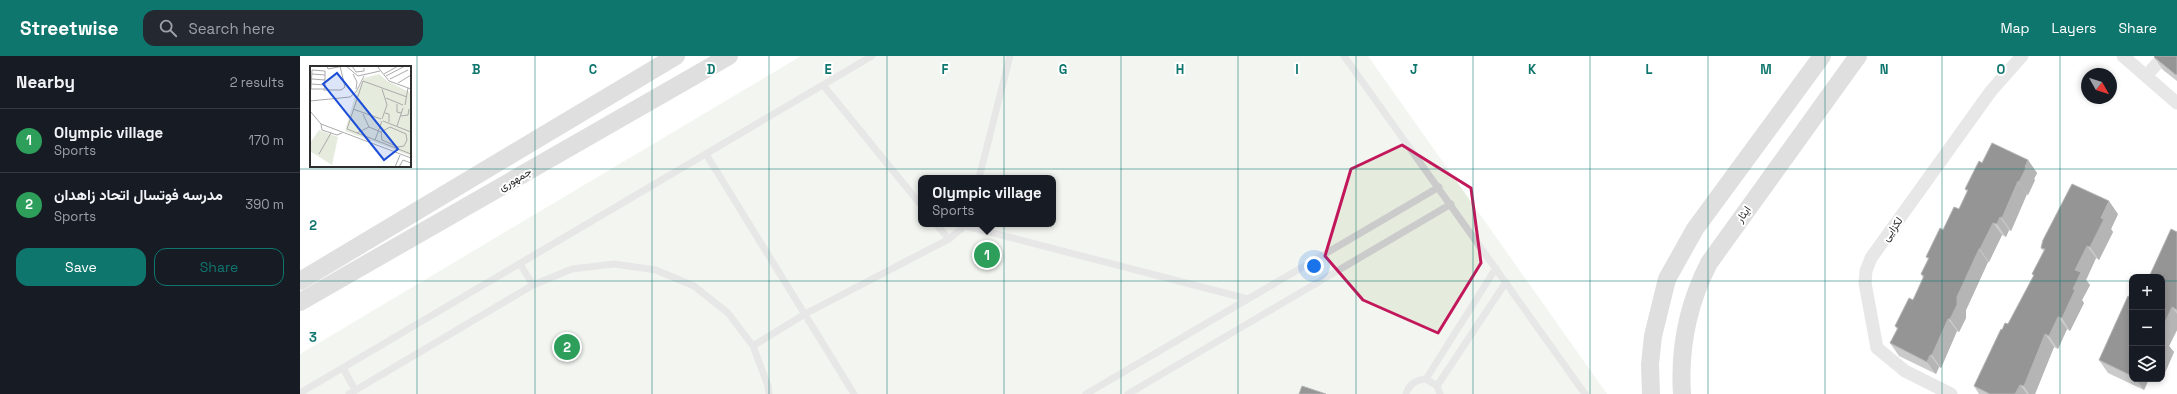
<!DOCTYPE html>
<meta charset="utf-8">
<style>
:root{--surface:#171b24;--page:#242831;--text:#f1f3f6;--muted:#9ea1a6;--line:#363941;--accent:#0f766e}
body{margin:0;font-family:"Space Grotesk",Vazirmatn,sans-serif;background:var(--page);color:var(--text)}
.controls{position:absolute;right:12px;bottom:12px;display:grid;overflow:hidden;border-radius:8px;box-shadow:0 2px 6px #0003}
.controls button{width:36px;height:36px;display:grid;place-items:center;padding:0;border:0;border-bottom:1px solid var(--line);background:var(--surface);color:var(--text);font:20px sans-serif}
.compass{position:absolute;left:1781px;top:12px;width:36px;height:36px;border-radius:50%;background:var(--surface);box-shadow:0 2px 6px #0003;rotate:129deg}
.you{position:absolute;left:1014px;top:210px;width:14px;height:14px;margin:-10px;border:3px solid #fff;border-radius:50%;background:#1a73e8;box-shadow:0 0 0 6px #1a73e833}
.badge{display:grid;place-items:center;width:26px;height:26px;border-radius:50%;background:var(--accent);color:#fff;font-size:13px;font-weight:700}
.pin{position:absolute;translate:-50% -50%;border:2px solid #fff;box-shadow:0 1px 4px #0006}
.popup{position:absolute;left:618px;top:119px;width:138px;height:52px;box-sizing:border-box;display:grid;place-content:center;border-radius:8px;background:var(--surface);filter:drop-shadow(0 1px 3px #0005);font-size:13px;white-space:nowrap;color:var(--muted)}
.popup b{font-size:15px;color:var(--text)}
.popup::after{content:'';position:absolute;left:50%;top:100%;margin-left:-8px;border:8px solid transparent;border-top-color:var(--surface)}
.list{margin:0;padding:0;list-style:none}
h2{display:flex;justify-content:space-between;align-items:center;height:52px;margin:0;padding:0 16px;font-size:17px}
h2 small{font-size:13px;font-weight:400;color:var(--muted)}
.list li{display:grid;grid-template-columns:26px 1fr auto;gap:12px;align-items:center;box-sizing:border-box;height:64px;padding:0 16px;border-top:1px solid var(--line)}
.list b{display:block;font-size:15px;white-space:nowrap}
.list p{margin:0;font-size:13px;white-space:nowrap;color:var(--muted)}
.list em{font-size:13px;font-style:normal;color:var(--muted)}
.actions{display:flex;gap:8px;padding:12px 16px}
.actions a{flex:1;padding:9px 0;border:1px solid var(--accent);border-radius:12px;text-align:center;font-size:14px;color:var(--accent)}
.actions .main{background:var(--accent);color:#fff}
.icon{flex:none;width:22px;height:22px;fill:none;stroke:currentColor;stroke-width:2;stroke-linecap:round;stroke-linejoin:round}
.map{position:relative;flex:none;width:1877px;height:338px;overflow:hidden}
header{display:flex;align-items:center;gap:24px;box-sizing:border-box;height:56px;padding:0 20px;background:var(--accent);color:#fff}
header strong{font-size:19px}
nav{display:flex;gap:22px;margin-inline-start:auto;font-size:14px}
.search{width:280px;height:36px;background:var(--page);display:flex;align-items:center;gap:10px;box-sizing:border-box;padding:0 14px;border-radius:12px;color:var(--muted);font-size:15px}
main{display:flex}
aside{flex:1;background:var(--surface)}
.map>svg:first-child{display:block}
.green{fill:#e5ebdd;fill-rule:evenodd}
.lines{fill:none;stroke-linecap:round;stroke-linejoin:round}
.lane{stroke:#cbcbcb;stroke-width:7}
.street{stroke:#cbcbcb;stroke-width:13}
.secondary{stroke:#b8b8b8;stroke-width:18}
.wall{fill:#8a8a8a}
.shaded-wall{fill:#5b5b5b}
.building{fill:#151515;stroke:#5b5b5b}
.marked{fill:none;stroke:#c2185b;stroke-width:3;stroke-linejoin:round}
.grid{fill:none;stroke:#0f766e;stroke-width:1;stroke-opacity:0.55}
.labels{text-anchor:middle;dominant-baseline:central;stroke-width:4;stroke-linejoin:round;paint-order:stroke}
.street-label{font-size:11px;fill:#2e2e2e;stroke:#fff}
.inset-road{fill:none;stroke:#ababab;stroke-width:1}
.view{fill:#1d4ed8;fill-opacity:0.15;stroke:#1d4ed8;stroke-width:2}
.inset-edge{fill:none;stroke:#2e2e2e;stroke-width:2}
.grid-label{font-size:13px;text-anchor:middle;font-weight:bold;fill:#0f766e;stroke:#fff;stroke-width:4;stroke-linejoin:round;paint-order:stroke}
</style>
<header>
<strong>Streetwise</strong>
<div class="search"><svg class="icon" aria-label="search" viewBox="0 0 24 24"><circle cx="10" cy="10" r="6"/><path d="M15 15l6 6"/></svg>Search here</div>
<nav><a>Map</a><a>Layers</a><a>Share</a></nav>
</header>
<main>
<aside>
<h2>Nearby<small>2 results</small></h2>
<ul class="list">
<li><span class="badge" style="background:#2e9e5b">1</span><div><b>Olympic village</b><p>Sports</p></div><em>170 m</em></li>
<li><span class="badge" style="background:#2e9e5b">2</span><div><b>مدرسه فوتسال اتحاد زاهدان</b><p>Sports</p></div><em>390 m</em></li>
</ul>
<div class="actions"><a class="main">Save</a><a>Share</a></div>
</aside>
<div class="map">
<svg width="1877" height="338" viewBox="0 0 1877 338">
<rect width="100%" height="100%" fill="#fff"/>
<!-- green -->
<path class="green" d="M 501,0 L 1068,0 L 1307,338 L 0,338 L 0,298 ZM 621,122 L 753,122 L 753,168 L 621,168 Z"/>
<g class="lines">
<!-- lane -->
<path class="lane" d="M 1044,0 L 1285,338
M 523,29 L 621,149
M 406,98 L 554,338
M 679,122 L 710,0
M 636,168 L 649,183
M 666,170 L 948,243
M 220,208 L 233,229
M 453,290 L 505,258 L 649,183 L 667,168
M 43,312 L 55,334
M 1126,323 L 1196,212
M 1137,330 L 1206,226
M 0,337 L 572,0
M 49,338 L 233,229 L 272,213 L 314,208 L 356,214 L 394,230 L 428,257 L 453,290 L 468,330 L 469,338
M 786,338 L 1139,131
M 828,338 L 1151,148
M 1106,338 C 1109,328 1115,324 1126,323 L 1137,330 L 1140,338"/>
<!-- street -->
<path class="street" d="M 1823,0 L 1877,47
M 1846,20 L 1864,0
M 1651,338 L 1605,315 L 1577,292 L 1565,227 L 1566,215 L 1571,202 L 1691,35 L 1722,0"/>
<!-- secondary -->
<path class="secondary" d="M 0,225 L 376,0
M 0,246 L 429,0
M 1351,338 L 1350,308 L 1353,280 L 1367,223 L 1395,173 L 1522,0
M 1382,338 C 1379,292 1388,248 1409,207 L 1558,0"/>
</g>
<!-- wall -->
<path class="wall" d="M 1877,0 L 1877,25 L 1863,14 L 1854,1 Z
M 1728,104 L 1737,117 L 1734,123 L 1735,124 L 1728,139 L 1727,138 L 1711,175 L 1709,174 L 1706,181 L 1702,179 L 1689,206 L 1688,206 L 1666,254 L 1666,262 L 1659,276 L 1657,275 L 1641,312 L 1639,311 L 1636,318 L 1599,300 L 1590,287 L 1597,273 L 1595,270 L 1613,244 L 1623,222 L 1621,218 L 1628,203 L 1626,201 L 1643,174 L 1659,153 L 1667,136 L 1665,133 L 1682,107 Z
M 1818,158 L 1811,173 L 1813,176 L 1799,204 L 1796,202 L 1786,224 L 1790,229 L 1782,244 L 1784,247 L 1770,275 L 1767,273 L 1758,293 L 1754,291 L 1735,338 L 1679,338 L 1674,330 L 1702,274 L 1708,268 L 1734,220 L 1732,218 L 1744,195 L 1741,192 Z
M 1877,176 L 1877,274 L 1869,290 L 1874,296 L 1864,319 L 1862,318 L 1862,221 Z
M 1832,242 L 1832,323 L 1849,323 L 1844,334 L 1808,317 L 1799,304 Z"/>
<!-- shaded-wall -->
<path class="shaded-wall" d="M 1728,104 L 1737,117 L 1734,123 L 1735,124 L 1728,139 L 1719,126 Z
M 1718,125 L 1727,138 L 1711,175 L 1702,162 Z
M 1809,145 L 1818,158 L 1811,173 L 1813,176 L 1799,204 L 1790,191 L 1801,162 Z
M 1700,161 L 1709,174 L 1706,181 L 1697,168 Z
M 1693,167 L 1702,179 L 1689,206 L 1680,193 Z
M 1787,190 L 1796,202 L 1786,224 L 1790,229 L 1782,244 L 1784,247 L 1770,275 L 1762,262 L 1773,233 L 1775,214 Z
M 1679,193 L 1688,206 L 1666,254 L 1666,262 L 1659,276 L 1650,263 L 1657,241 Z
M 1872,251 L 1877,258 L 1877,274 L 1869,290 L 1874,296 L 1864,319 L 1862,316 L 1862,273 Z
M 1758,261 L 1767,273 L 1758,293 L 1749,280 Z
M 1648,263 L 1657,275 L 1641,312 L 1632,299 Z
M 1745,278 L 1754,291 L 1735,338 L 1729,338 L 1724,330 Z
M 1630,299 L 1639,311 L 1636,318 L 1627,306 Z
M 1836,323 L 1849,323 L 1844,334 Z
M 1720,329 L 1727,338 L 1715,338 Z"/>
<!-- building -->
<path class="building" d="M 1855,0 L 1877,0 L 1877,18 L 1876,19 L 1854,1 Z
M 1692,87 L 1728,104 L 1725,111 L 1726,112 L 1719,126 L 1718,125 L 1702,162 L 1700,161 L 1697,168 L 1693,167 L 1680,193 L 1679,193 L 1657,241 L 1657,249 L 1650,263 L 1648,263 L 1632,299 L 1630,299 L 1627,306 L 1590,287 L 1598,272 L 1595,270 L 1609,242 L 1613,244 L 1624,220 L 1621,218 L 1629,202 L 1626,201 L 1640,172 L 1643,174 L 1654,151 L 1659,153 L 1668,134 L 1665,133 L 1679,105 L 1682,107 Z
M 1772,128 L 1809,145 L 1801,162 L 1804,163 L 1790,191 L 1787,190 L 1775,214 L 1781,216 L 1773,233 L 1775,234 L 1762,262 L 1758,261 L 1749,280 L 1745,278 L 1724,330 L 1720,329 L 1715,338 L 1690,338 L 1674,330 L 1701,273 L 1702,274 L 1705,267 L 1708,268 L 1734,219 L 1732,218 L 1745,193 L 1741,192 L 1743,184 Z
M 1871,173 L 1877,176 L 1877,254 L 1872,251 L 1862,273 L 1862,221 L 1849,221 Z
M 1828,240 L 1832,242 L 1832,320 L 1799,304 Z
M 1862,282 L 1865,284 L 1862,290 Z
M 1002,330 L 1026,338 L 999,338 Z"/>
<!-- marked area -->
<path d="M0 0H1877V338H0ZM 1102,89 L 1171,132 L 1181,207 L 1138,277 L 1063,244 L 1025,200 L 1051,113 Z" fill="#fff" fill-opacity=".55" fill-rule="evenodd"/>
<path class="marked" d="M 1102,89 L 1171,132 L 1181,207 L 1138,277 L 1063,244 L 1025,200 L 1051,113 Z"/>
<!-- grid -->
<path class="grid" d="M 117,0 L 117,338M 235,0 L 235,338M 352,0 L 352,338M 469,0 L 469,338M 587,0 L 587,338M 704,0 L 704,338M 821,0 L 821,338M 938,0 L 938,338M 1056,0 L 1056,338M 1173,0 L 1173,338M 1290,0 L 1290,338M 1408,0 L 1408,338M 1525,0 L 1525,338M 1642,0 L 1642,338M 1760,0 L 1760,338M 0,113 L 1877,113M 0,225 L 1832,225M 1862,225 L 1877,225"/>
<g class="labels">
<!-- street labels -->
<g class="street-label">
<text transform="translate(215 123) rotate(-30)">جمهوری</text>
<text transform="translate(1443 158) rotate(-54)">ایثار</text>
<text transform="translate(1592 173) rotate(-54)">لکزایی</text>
</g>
</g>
<!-- overview -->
<g transform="translate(10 10)">
<rect width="101" height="101" fill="#fff"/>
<path d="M 69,8 L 77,15 L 101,27 L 101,90 L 35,65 L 45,30 L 54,12 ZM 9,64 L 28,71 L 22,99 L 0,85 L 0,77 Z" fill="#e5ebdd"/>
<path class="inset-road" d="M 17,0 L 18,3 L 33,0M 36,0 L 48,10 L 70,5M 42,0 L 46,6 L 54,5 L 54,2M 67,0 L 79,15 L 101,23M 2,4 L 15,5 L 15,23 L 1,23 ZM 2,8 L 15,9M 43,8 L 47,16 L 46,23M 74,8 L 88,0M 76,10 L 95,0M 2,13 L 15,14M 80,13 L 98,4M 88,17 L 101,9M 1,18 L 15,19M 72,23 L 77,39 L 72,53M 13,24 L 31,24 L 35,21 L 30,0M 97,31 L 53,15 L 37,63 L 101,88M 76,32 L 93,39M 0,35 L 40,31 L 46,26 L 54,10M 87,38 L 87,46 L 91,47M 95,39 L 98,22M 43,43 L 71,53M 0,45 L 11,58 L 101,92M 75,47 L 79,48 L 79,56M 53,48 L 59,61M 91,50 L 98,49 L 99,43M 73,55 L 101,66M 11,58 L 12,64 L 27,69 L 32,67M 87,60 L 93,42M 80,61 L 96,68 L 97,74 L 94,80 L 88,81 L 72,74 L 71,66 ZM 47,67 L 59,61 L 71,66M 65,74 L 72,55M 9,88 L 21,67M 85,101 L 90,89M 89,101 L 93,94 L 101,97"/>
<path class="view" d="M 27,7 L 88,83 L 74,94 L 13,18 Z"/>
<rect width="101" height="101" class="inset-edge"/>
</g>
<g class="grid-label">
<text x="176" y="18">B</text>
<text x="293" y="18">C</text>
<text x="411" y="18">D</text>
<text x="528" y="18">E</text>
<text x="645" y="18">F</text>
<text x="763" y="18">G</text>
<text x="880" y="18">H</text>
<text x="997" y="18">I</text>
<text x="1114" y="18">J</text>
<text x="1232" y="18">K</text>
<text x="1349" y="18">L</text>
<text x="1466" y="18">M</text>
<text x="1584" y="18">N</text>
<text x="1701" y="18">O</text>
<text x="13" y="174">2</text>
<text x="13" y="286">3</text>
</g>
</svg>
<div class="controls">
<button>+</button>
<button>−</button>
<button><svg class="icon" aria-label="layers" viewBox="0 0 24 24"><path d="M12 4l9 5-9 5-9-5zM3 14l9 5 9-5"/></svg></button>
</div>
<svg class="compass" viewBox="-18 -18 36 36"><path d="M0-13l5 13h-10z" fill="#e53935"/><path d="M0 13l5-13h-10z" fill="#9ea1a6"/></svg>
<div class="you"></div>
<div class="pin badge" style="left:687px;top:199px;background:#2e9e5b">1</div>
<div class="popup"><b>Olympic village</b>Sports</div>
<div class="pin badge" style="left:267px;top:291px;background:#2e9e5b">2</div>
</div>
</main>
